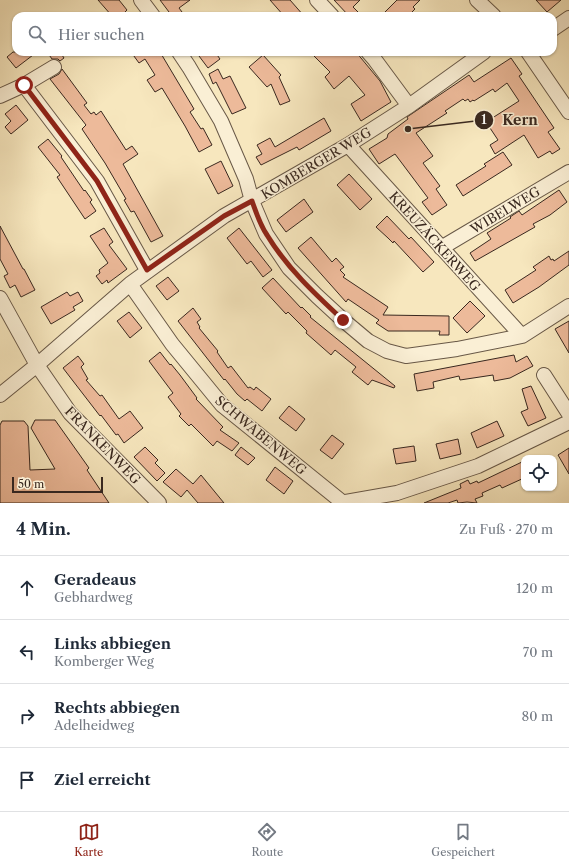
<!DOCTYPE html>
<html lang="de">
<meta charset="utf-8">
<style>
:root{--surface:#fff;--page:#f6f6f7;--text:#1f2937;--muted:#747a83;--line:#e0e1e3;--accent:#8f2418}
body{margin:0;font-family:"Libre Caslon Text",serif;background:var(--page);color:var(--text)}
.controls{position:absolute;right:12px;bottom:12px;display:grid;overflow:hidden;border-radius:8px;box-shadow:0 1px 3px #0004}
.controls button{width:36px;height:36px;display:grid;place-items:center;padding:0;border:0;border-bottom:1px solid var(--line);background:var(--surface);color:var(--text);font:20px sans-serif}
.scale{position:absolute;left:12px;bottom:10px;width:91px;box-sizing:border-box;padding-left:4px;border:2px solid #39281f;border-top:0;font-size:11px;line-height:14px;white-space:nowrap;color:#39281f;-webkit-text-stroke:3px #faefd5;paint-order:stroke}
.stop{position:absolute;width:12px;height:12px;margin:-9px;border:3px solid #8f2418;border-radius:50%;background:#fff}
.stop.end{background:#8f2418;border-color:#fff;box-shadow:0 1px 4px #0008}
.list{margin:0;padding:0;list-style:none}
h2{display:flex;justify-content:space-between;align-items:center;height:52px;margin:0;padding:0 16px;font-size:17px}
h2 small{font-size:13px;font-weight:400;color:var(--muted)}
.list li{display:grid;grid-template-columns:26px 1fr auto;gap:12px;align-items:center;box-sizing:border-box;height:64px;padding:0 16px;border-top:1px solid var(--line)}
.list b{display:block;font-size:15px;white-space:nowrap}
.list p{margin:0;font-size:13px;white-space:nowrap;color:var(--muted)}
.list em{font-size:13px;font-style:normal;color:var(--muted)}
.icon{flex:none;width:22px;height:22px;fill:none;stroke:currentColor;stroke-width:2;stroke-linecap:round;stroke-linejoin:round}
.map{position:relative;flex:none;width:569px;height:503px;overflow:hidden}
.search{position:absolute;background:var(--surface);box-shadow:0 1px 3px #0004;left:12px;right:12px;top:12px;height:44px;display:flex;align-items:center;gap:10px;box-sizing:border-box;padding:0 14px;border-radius:12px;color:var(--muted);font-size:15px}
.sheet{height:308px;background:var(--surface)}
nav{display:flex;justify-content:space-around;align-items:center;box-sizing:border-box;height:56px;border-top:1px solid var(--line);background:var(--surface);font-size:11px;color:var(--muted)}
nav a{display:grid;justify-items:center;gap:2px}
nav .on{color:var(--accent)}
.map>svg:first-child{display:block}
.building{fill:#edba9a;stroke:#39281f}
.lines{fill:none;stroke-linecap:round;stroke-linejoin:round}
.street-casing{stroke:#685847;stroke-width:16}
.street{stroke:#faefd5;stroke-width:14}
.route{stroke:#8f2418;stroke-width:5}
.labels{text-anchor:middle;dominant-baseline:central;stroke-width:3;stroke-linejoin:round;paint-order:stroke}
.street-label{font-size:13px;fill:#39281f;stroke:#faefd5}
.leader{fill:none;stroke:#39281f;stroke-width:1.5}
.callout-dot{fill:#39281f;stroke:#faefd5;stroke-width:1.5}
.mark-label{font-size:12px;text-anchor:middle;font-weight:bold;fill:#fff}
.callout-label{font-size:14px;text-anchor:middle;font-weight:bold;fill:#39281f;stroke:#faefd5;stroke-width:3;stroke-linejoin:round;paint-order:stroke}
</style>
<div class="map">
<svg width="569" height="503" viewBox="0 0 569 503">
<rect width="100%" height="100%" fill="#f7e7be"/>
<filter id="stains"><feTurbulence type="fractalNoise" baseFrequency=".005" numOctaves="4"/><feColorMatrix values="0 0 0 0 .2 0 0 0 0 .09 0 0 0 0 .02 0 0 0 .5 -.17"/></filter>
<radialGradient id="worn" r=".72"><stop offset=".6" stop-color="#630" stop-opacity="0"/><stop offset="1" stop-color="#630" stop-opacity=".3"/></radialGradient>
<!-- building -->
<path class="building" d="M 98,0 L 119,0 L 127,10 L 121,16 L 112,16 Z
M 160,0 L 190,0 L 179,8 L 182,12 L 177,16 L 172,16 Z
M 270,0 L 290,0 L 304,16 L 284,16 Z
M 334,0 L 360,0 L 353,7 L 362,16 L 349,16 Z
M 397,0 L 420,0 L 413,7 L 415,9 L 408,16 L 381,16 Z
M 536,0 L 561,0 L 547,12 Z
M 13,52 L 37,52 L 16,68 L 7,57 Z
M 47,52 L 60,52 L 64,58 L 60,61 L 58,59 L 52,59 Z
M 131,52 L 160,52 L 194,109 L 190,112 L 201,129 L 203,128 L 212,145 L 199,152 L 185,126 L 162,88 L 155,92 L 147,80 L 155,75 L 145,59 L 139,63 Z
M 196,52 L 215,52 L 220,59 L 208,68 Z
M 310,52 L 356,52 L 380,81 L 391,102 L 361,121 L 351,104 L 365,95 L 349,76 L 334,89 L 325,77 L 330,72 Z
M 263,55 L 281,75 L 279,77 L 290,101 L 280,105 L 271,84 L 267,87 L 249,67 Z
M 511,58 L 522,74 L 519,76 L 554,128 L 548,132 L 560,149 L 552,154 L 550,151 L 538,158 L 524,135 L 495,154 L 490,145 L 498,140 L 486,122 L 519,101 L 507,83 L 495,92 L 493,89 L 474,101 L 473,100 L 470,102 L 468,99 L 465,101 L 463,99 L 445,111 L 447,113 L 416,133 L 433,156 L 423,163 L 440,186 L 436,189 L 447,205 L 432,215 L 422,202 L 428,198 L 395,154 L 379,164 L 369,149 L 387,138 L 388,134 L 408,119 L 407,117 L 469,75 L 474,82 Z
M 62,69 L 87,103 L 84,105 L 91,114 L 94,112 L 96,115 L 101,111 L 126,150 L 132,146 L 138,154 L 123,164 L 163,236 L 151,242 L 134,211 L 131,212 L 124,200 L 126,199 L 105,163 L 82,129 L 86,125 L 50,79 L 59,74 Z
M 218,69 L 223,79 L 230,76 L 246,108 L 232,114 L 216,82 L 213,84 L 209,74 Z
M 16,105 L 28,120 L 11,134 L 5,127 L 11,121 L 5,114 Z
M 324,118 L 331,131 L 299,150 L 297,147 L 261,165 L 256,157 L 262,154 L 257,145 L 270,138 L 275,147 Z
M 48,139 L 62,156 L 61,157 L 84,191 L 85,190 L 92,200 L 90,202 L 96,211 L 85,219 L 57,177 L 60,175 L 38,147 Z
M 503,152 L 512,165 L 463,196 L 456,185 L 486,166 L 484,164 Z
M 221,161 L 233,186 L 218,194 L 205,169 Z
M 349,174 L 372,199 L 360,210 L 337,185 Z
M 559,190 L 567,202 L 550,215 L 533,224 L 535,227 L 475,261 L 470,253 L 491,239 L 487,233 L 511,218 L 510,217 L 519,211 L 522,215 Z
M 304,199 L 313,212 L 286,232 L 277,220 Z
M 387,216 L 409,239 L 411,237 L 434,262 L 423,272 L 394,241 L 393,243 L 388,238 L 376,227 Z
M 0,226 L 23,269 L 24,269 L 35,290 L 21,297 L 15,285 L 10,288 L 4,276 L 8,274 L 0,259 Z
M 104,228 L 113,242 L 109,245 L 127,269 L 108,283 L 107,280 L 102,284 L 96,276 L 100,273 L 99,270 L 108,263 L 90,236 Z
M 239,228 L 272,270 L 263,277 L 251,261 L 247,264 L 227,238 Z
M 311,237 L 332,262 L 336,258 L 344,267 L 340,270 L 345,275 L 343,277 L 388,307 L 383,315 L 449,316 L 449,335 L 439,335 L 440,331 L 388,331 L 376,323 L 379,320 L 348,299 L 346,302 L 298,248 Z
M 569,251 L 569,265 L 539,287 L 513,303 L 505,290 L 536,270 L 533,267 L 549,256 L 551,260 L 553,259 L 554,261 Z
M 168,277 L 179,291 L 167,300 L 156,286 Z
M 273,278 L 301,308 L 302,307 L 311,316 L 310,317 L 395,386 L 394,388 L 372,380 L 368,385 L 352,372 L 356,367 L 335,350 L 331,355 L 306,333 L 307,331 L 288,312 L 286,314 L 262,288 Z
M 67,292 L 70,296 L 78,292 L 83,301 L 73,307 L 75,310 L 51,324 L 41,307 Z
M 470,301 L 485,316 L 467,333 L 453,318 Z
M 193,308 L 201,319 L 197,322 L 200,327 L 199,328 L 218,351 L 217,352 L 228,368 L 231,366 L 248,388 L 250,387 L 254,390 L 256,387 L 271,399 L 262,411 L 247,399 L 245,401 L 237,394 L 225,379 L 224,380 L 178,321 Z
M 129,312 L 142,328 L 130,338 L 117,321 Z
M 569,321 L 569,353 L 555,329 Z
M 160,352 L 170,365 L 171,364 L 180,375 L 197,398 L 196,399 L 223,427 L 220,430 L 239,443 L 232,451 L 217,441 L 213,446 L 191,424 L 189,426 L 179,416 L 181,414 L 168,397 L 173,393 L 149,361 Z
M 514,355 L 516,362 L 527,356 L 533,366 L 510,378 L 494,381 L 493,375 L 460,380 L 459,376 L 433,382 L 434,388 L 417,391 L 414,374 Z
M 78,356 L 84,364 L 81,367 L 88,379 L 86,380 L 100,396 L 102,395 L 119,419 L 130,411 L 143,428 L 124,443 L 118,434 L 116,435 L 101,415 L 100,416 L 63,368 Z
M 531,386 L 546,418 L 528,426 L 521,412 L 528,409 L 522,389 Z
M 289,406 L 305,419 L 296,431 L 279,418 Z
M 35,420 L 55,420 L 89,468 L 87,470 L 109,503 L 0,503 L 0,425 L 2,421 L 24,421 L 28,426 L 30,470 L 55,469 L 31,428 Z
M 497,421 L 504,436 L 477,448 L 471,433 Z
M 332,435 L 344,444 L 332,459 L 320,450 Z
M 458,439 L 461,454 L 440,459 L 436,444 Z
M 414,446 L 416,461 L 396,464 L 393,449 Z
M 145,447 L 158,460 L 155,463 L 165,473 L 157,481 L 134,457 Z
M 241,447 L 255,458 L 248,465 L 235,455 Z
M 569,448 L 569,474 L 558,455 Z
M 524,461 L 524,478 L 502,488 L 500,485 L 482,493 L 483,496 L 475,499 L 477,503 L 467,502 L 458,503 L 457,500 L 448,503 L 424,503 L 461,488 L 460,484 L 468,480 L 470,484 L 477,481 L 478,483 Z
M 275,467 L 293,481 L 284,494 L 266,480 Z
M 176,469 L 193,484 L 201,475 L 224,503 L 198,503 L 187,490 L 181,497 L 163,482 Z"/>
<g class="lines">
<!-- street casing -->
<g class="street-casing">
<path id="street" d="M 141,0 L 153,16
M 317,0 L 332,16
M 477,0 L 494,16
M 553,29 L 569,18
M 179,52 L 189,67 L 221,121 L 246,179 L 252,201 L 266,234 L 289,268 L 317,296 L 343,320 L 368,341 L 387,351 L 406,356 L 457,349 L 522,336 L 569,306
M 368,52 L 375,60 L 409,106
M 528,52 L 569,112
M 24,85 L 97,181 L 147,270
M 0,96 L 24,85 L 54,67
M 348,145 L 522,336
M 441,248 L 569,172
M 130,284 L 172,344 L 222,405 L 342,502
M 0,298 L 37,365 L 70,413 L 159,503
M 544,375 L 569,414
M 0,395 L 37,365 L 130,284 L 224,216 L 348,145 L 409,106 L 484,52
M 340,503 L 397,493 L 478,466 L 569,422"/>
</g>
<!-- street -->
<use href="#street" class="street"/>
</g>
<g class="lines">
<!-- route -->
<path class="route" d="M 24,85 L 97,181 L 147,270 L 224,216 L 252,201 C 256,212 260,225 267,235 C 287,268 315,294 343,320"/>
</g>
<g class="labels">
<!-- street labels -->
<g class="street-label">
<text transform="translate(316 163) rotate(-31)">KOMBERGER WEG</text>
<text transform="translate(505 210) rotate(-31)">WIBELWEG</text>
<text transform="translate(435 241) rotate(48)">KREUZÄCKERWEG</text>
<text transform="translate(261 435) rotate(40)">SCHWABENWEG</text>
<text transform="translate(103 445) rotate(46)">FRANKENWEG</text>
</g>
</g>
<!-- callouts -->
<path class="leader" d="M408 129L484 120"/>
<g class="callout-dot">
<circle cx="408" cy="129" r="4"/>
<circle cx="484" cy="120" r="10"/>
</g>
<g class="mark-label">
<text x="484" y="124">1</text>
</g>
<g class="callout-label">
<text x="520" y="125">Kern</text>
</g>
<rect width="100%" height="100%" filter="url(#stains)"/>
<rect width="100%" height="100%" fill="url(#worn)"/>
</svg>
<div class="controls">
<button><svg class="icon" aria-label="locate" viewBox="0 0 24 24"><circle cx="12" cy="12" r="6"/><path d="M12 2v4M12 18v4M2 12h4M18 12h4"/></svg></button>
</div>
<div class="scale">50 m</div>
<div class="stop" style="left:24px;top:85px"></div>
<div class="stop end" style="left:343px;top:320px"></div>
<div class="search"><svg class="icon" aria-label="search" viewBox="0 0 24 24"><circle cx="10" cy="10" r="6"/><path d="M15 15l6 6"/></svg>Hier suchen</div>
</div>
<section class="sheet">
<h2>4 Min.<small>Zu Fuß · 270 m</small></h2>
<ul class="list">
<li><svg class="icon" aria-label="ahead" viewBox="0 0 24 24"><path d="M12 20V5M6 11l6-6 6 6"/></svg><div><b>Geradeaus</b><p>Gebhardweg</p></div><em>120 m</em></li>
<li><svg class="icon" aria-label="left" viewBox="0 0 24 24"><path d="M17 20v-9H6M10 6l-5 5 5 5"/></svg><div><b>Links abbiegen</b><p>Komberger Weg</p></div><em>70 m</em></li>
<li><svg class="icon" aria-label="right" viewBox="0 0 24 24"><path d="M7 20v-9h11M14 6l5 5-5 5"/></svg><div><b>Rechts abbiegen</b><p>Adelheidweg</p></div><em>80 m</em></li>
<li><svg class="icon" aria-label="arrive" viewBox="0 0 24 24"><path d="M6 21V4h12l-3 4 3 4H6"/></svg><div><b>Ziel erreicht</b></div></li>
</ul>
</section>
<nav>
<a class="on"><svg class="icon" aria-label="map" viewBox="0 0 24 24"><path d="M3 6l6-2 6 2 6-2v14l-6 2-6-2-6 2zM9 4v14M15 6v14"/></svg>Karte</a>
<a><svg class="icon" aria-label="directions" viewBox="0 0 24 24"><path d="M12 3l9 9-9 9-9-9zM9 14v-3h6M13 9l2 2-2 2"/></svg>Route</a>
<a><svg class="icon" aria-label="saved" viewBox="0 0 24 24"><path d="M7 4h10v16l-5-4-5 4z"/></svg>Gespeichert</a>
</nav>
